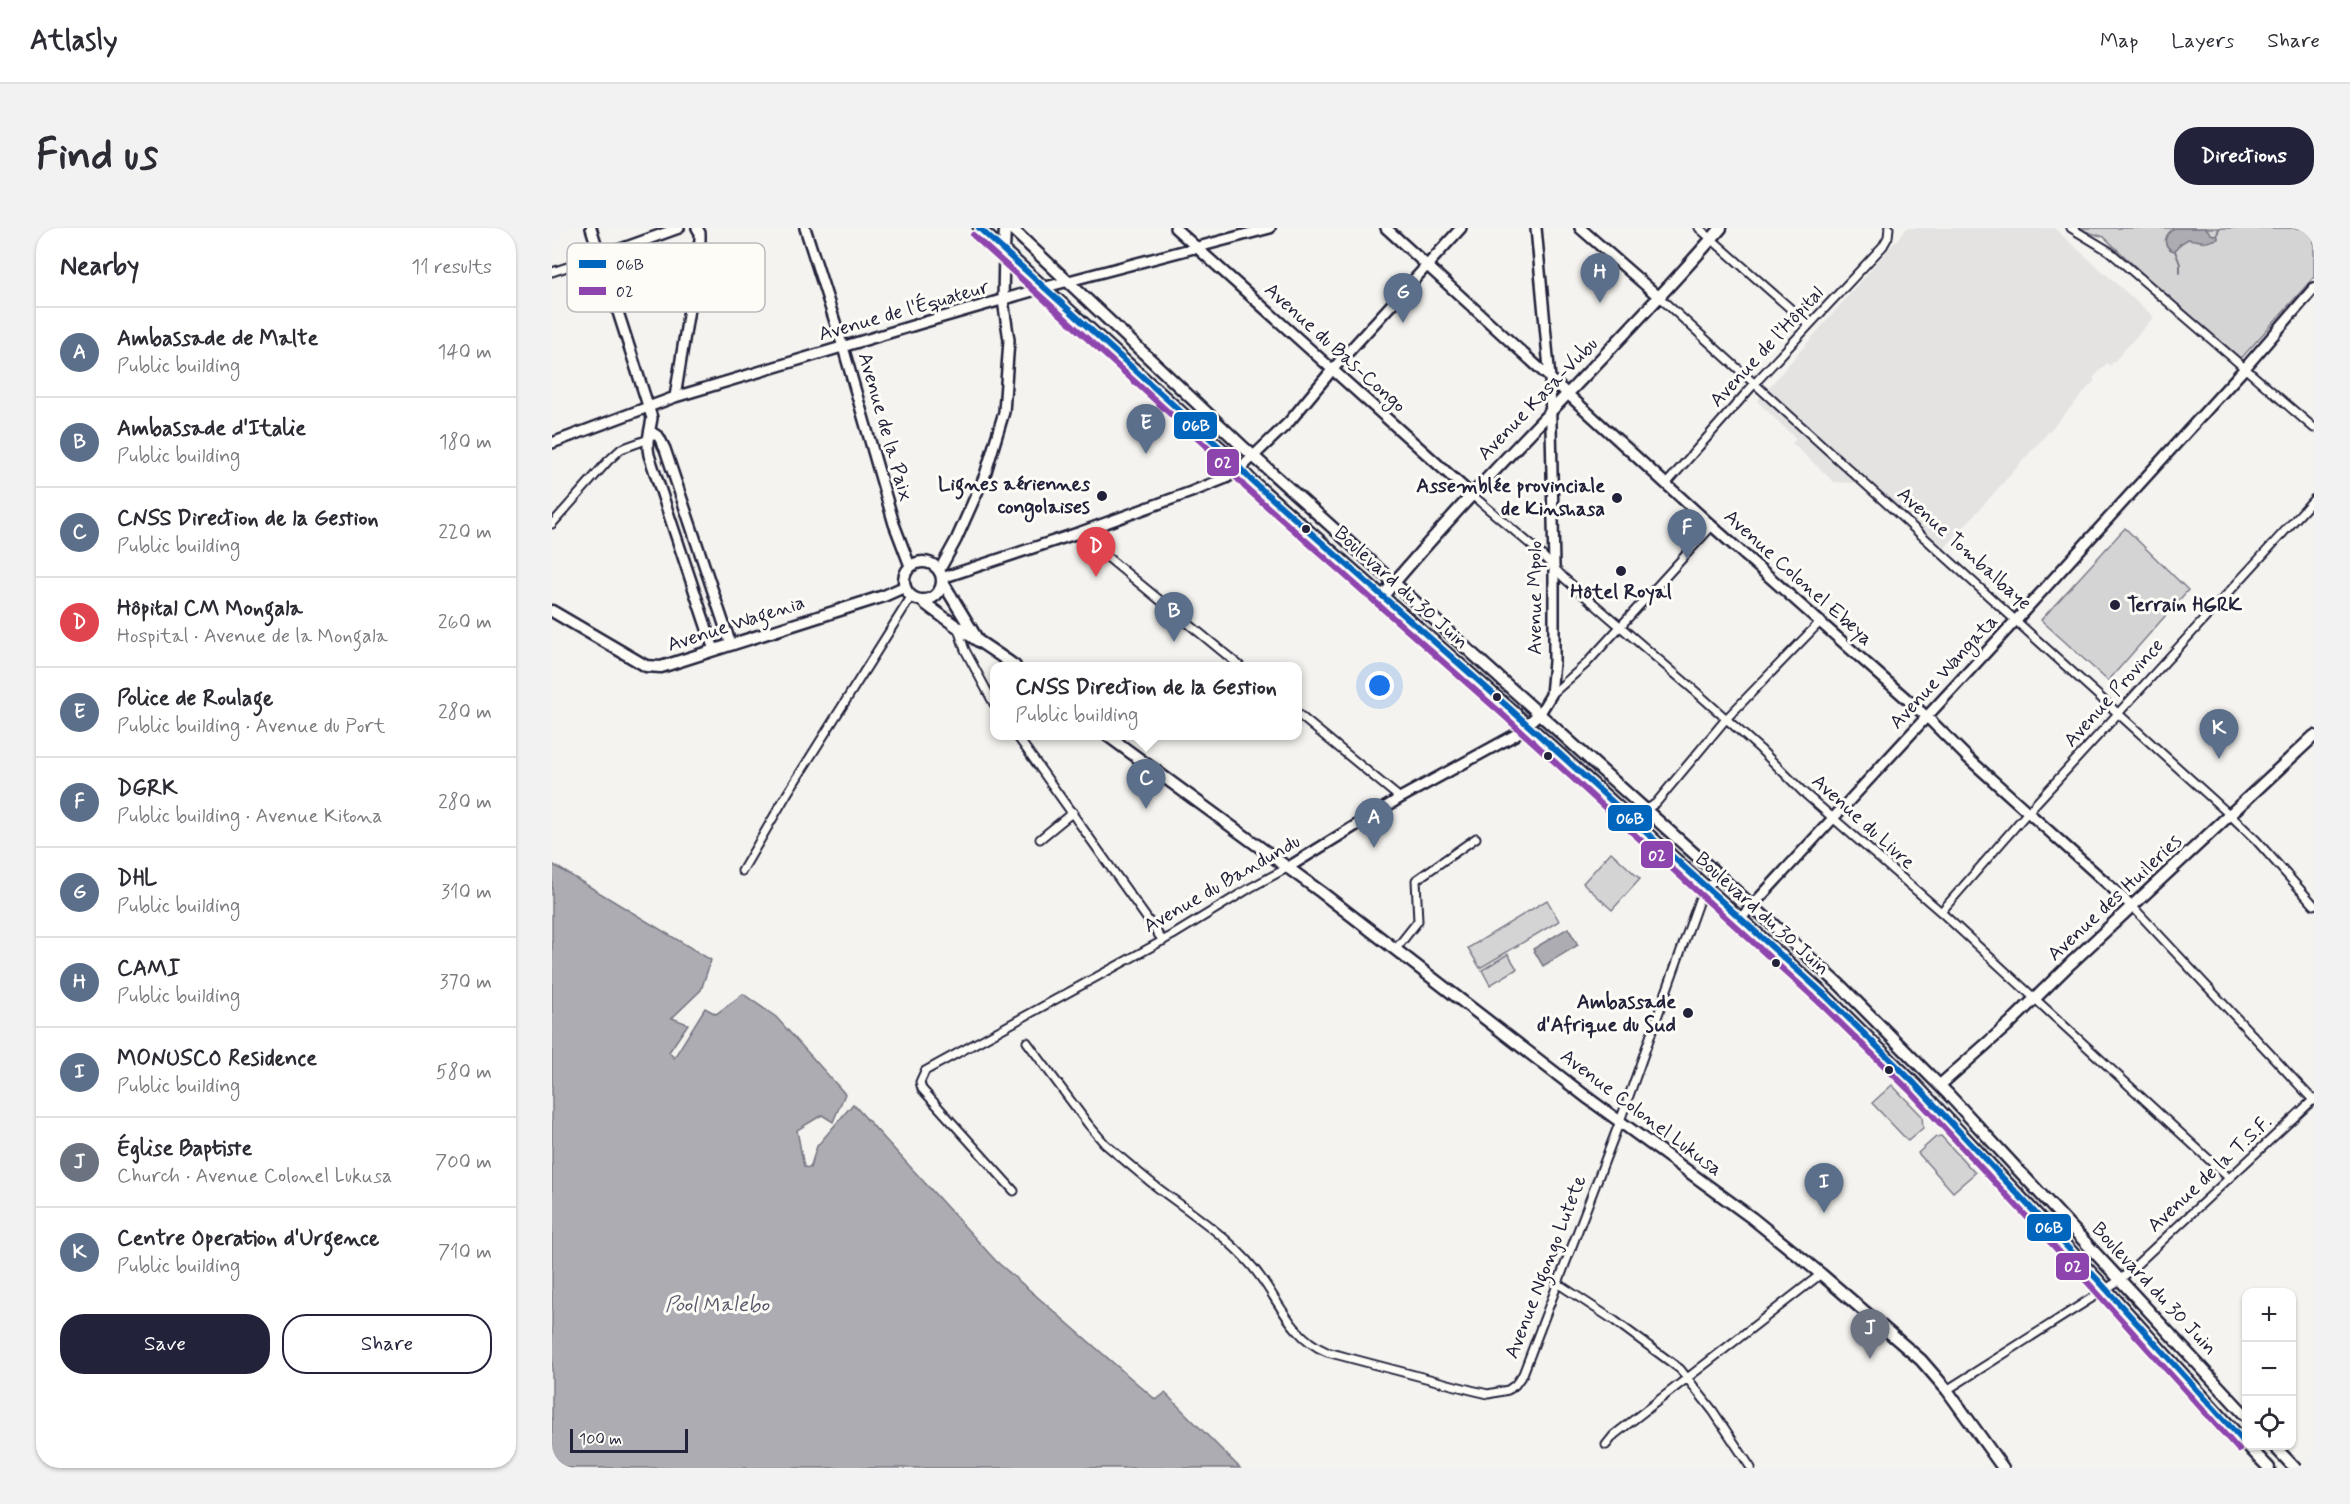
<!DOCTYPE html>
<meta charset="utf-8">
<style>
:root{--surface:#fff;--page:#f2f2f3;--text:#2b2b33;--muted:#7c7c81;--line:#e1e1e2;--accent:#22223b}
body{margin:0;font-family:Mynerve,sans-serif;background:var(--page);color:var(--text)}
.controls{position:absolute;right:18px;bottom:18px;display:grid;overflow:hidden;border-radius:12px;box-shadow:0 2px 4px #0004}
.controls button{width:54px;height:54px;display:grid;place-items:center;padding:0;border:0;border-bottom:2px solid var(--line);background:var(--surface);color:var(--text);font:30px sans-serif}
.scale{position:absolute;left:18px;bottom:15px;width:118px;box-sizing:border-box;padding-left:6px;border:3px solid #22223b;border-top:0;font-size:16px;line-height:21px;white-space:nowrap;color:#22223b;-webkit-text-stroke:4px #fdfcf7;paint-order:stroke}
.you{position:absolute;left:828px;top:458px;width:21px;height:21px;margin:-15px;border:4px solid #fff;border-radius:50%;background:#1a73e8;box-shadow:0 0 0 9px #1a73e833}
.badge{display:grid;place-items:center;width:39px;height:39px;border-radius:50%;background:var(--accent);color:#fff;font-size:20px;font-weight:700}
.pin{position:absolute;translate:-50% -50px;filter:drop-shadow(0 2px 3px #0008)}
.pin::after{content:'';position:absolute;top:32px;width:21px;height:18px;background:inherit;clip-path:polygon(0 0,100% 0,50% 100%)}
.popup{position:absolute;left:438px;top:434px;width:312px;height:78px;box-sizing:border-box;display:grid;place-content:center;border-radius:12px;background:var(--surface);filter:drop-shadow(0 2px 4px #0005);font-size:20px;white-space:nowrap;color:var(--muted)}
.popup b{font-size:22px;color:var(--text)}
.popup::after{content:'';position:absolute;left:50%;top:100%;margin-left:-12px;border:12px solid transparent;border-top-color:var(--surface)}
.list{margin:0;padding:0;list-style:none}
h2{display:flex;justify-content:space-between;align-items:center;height:78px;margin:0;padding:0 24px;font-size:26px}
h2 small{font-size:20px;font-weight:400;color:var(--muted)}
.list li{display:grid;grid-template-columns:39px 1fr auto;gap:18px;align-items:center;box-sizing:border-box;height:90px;padding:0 24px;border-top:2px solid var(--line)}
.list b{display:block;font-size:22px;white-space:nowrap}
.list p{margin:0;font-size:20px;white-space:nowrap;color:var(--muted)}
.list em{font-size:20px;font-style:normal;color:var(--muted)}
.actions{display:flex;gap:12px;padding:18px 24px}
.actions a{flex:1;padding:14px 0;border:2px solid var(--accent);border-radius:24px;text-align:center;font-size:21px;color:var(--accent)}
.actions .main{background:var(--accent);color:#fff}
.icon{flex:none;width:33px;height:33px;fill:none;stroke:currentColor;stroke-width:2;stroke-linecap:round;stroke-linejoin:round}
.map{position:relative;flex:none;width:1762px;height:1240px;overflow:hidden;border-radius:24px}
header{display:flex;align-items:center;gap:36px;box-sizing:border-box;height:84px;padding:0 30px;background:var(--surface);border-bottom:2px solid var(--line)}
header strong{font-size:28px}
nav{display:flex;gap:33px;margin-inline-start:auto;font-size:21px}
.intro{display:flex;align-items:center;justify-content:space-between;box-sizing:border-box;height:144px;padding:0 36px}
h1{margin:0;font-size:42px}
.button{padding:15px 27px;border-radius:24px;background:var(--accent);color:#fff;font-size:21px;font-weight:700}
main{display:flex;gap:36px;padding:0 36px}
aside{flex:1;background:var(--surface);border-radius:24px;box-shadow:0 2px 4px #0004}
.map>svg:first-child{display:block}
.built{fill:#e4e3e2}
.green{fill:#d5d4d5;stroke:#7c7b88;stroke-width:1.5}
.water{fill:#acacb2;stroke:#757582;stroke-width:1.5}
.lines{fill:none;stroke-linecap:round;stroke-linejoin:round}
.stream{stroke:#757582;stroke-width:2}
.minor-casing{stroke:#22223b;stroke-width:11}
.tertiary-casing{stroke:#22223b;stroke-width:14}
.secondary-casing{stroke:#22223b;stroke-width:15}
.primary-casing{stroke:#22223b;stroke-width:15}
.minor{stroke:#fdfcf7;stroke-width:7}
.tertiary{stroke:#fdfcf7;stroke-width:9}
.secondary{stroke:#fdfcf7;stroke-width:10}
.primary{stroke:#fdfcf7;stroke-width:10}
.bus-1-casing{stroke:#fdfcf7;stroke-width:10}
.bus-2-casing{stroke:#fdfcf7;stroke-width:10}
.bus-1{stroke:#0065bd;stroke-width:6}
.bus-2{stroke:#8e44ad;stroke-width:6}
.poi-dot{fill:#22223b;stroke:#fdfcf7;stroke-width:2}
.labels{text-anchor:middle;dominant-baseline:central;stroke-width:6;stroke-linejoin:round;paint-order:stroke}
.street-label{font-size:20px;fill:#22223b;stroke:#fdfcf7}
.poi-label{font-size:20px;font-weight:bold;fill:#22223b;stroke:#fdfcf7;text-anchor:end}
.water-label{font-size:21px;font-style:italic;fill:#59596b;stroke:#fdfcf7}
.key{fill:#fdfcf7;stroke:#bbbbbf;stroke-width:1.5}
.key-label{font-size:16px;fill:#22223b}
.line-badge{stroke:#fdfcf7;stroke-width:2}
.badge-label{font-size:16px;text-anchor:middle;font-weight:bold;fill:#fff}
</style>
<header>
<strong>Atlasly</strong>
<nav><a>Map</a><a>Layers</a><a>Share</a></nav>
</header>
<div class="intro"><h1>Find us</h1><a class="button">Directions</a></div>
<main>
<aside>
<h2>Nearby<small>11 results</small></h2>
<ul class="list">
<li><span class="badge" style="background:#5c6f8a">A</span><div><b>Ambassade de Malte</b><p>Public building</p></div><em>140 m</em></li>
<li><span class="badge" style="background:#5c6f8a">B</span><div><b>Ambassade d'Italie</b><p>Public building</p></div><em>180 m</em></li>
<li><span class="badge" style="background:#5c6f8a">C</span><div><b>CNSS Direction de la Gestion</b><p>Public building</p></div><em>220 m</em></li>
<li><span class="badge" style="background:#e0444e">D</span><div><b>Hôpital CM Mongala</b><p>Hospital · Avenue de la Mongala</p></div><em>260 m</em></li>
<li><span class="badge" style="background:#5c6f8a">E</span><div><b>Police de Roulage</b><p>Public building · Avenue du Port</p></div><em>280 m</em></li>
<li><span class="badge" style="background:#5c6f8a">F</span><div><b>DGRK</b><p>Public building · Avenue Kitona</p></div><em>280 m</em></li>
<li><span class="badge" style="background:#5c6f8a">G</span><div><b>DHL</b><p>Public building</p></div><em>310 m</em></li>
<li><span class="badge" style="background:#5c6f8a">H</span><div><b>CAMI</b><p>Public building</p></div><em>370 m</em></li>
<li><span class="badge" style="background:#5c6f8a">I</span><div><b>MONUSCO Residence</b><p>Public building</p></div><em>580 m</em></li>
<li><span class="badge" style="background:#6b7280">J</span><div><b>Église Baptiste</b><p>Church · Avenue Colonel Lukusa</p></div><em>700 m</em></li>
<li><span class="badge" style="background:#5c6f8a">K</span><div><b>Centre Operation d'Urgence</b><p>Public building</p></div><em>710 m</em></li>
</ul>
<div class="actions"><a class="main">Save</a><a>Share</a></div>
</aside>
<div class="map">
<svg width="1762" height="1240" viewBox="0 0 1762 1240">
<rect width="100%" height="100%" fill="#f4f3ef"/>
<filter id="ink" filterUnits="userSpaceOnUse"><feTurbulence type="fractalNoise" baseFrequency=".0167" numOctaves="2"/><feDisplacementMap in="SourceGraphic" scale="12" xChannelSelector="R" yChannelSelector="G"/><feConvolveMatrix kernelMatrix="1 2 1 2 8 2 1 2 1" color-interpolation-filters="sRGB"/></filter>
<g filter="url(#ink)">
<!-- built -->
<path class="built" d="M 1355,0 L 1502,0 L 1602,89 L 1558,138 L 1555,135 L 1541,150 L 1543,152 L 1392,321 L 1309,245 L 1301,255 L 1282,254 L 1240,215 L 1244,211 L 1205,173 Z"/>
<!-- green -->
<path class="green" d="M 1522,0 L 1762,0 L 1762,49 L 1685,135 L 1552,9 Z
M 1573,300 L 1636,362 L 1556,453 L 1489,392 Z
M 1059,624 L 1088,651 L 1060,682 L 1031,655 Z
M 995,672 L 1007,693 L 928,740 L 916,720 Z
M 956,726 L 965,741 L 938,757 L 930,742 Z
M 1340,857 L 1370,888 L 1371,900 L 1356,913 L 1320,875 Z
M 1389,908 L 1423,945 L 1401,964 L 1366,925 L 1384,909 Z"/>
<!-- water -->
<path class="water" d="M 1622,0 L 1654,0 L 1659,6 L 1666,8 L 1666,11 L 1655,14 L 1636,11 L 1628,16 L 1623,23 L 1619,22 C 1609,15 1614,6 1622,0 Z
M 0,636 L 159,732 L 149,762 L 120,790 L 136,796 L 117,824 L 122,830 L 153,780 L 164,786 L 191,766 L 224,789 L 293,866 L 281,894 L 270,887 L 245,902 L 252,939 L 258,940 L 265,918 L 301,876 L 444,1033 L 604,1172 L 613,1165 L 688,1240 L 0,1240 Z
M 1016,700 L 1026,717 L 991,738 L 981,721 Z"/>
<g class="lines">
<!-- stream -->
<path class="stream" d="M 1665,7 L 1667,0
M 1623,23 L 1628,36 L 1628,45"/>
<!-- minor casing -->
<g class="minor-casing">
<path id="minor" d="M 1147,0 L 1257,97
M 1519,0 L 1557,23 L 1762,200
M 0,44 L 49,28
M 1107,69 L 1678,587 L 1704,612 L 1762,677
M 1115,255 L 1203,155 L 1331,18 L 1336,9 L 1337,0
M 920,267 L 985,322 L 1012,350 L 1143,463 L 1208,521 L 1251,564 L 1389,684 L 1677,950
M 0,296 L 56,233 L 69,221 L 94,212
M 526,305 L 688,438
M 406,401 L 413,422 L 442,476
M 999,467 L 1034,436 L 1160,298
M 746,486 L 848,570
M 465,508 L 611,713
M 1094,582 L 1104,575 L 1174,491 L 1269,393
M 488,611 L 521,584
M 190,643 L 235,566 L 359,369
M 1580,678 L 1762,873
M 1389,684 L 1476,584 L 1762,271
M 843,722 L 866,693 L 864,652 L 924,610
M 475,814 L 536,896 L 553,916 C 571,931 588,946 606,960 C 643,988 685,1014 712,1054 C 730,1080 743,1111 775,1124 L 919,1162 L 936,1166 L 956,1162 L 963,1157 L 971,1146 L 1068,893 L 1147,672 L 1166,646
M 462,963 L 370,861 L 368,854 L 373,843 L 621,707 L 698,660 L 735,640
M 1005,1055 L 1063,1093 L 1128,1141 L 1161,1183 L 1199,1240
M 1395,1162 L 1568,1052 L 1762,871
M 1054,1217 L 1062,1207 L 1269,1046"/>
</g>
<!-- tertiary casing -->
<g class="tertiary-casing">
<path id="tertiary" d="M 39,0 L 100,190 C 98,203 94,213 97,227 L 162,422
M 253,0 L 291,119 L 342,296 L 358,338
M 623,0 L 920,267
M 834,0 L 1160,298 L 1375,489 L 1416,530 L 1580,678
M 1028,0 L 1107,69
M 49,28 L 127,0
M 123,169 L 148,12 L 148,5 L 145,0
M 98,203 L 107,209 L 113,221 L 179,417
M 0,215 L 123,169 L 370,95 L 494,59 L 718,0
M 387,343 L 404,312 L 433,247 L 452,184 L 457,112 L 451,72 L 452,23
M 390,350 L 526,305 L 639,264 L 674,250 L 688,241 L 737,194 L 780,142 L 909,0
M 735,640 L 848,570 L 963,507 L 988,485 L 999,467 L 1002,434 L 1002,339 L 998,151 L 984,0
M 1189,690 L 1464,392 L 1693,140 L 1762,60"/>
</g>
<!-- secondary casing -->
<g class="secondary-casing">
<path id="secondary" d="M 452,23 L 453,0
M352 353a19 19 0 1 1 38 0a19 19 0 1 1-38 0Z
M 390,353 L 424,409
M 370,373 C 400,397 432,416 463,438
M 0,383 L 94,438 L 109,439 L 332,368 L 352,359
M 556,508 L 769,664 L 1037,871 L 1200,990 L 1269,1046 L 1369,1132 L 1395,1162 L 1451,1240
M 1388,857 L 1458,795 L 1518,736 L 1762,508"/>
</g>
<!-- primary casing -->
<g class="primary-casing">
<path id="primary" d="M 427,0 L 673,224 L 699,252 L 955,478 L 1275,769 L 1363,856 L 1545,1051 L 1694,1216
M 459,0 L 689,217 L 1288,757 L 1396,866 L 1694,1188
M 831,368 C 937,240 1060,126 1169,0
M 1696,1218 L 1717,1240
M 1722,1218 L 1743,1240"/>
</g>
<!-- minor -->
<use href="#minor" class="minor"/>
<!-- tertiary -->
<use href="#tertiary" class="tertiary"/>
<!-- secondary -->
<use href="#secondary" class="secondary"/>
<!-- primary -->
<use href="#primary" class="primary"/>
<!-- bus-1 casing -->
<g class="bus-1-casing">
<path id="bus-1" d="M 427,0 L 673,224 L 699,252 L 955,478 L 1275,769 L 1363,856 L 1545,1051 L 1694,1216"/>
</g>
<!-- bus-2 casing -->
<g class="bus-2-casing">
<path id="bus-2" d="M 421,7 L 667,230 L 693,259 L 949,485 L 1269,776 L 1357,862 L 1538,1057 L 1687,1222"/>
</g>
<!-- bus-1 -->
<use href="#bus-1" class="bus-1"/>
<!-- bus-2 -->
<use href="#bus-2" class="bus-2"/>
</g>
</g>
<!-- markers -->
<g class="poi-dot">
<circle cx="550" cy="268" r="6"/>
<circle cx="1065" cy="270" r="6"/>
<circle cx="754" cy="301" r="5"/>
<circle cx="1069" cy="343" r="6"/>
<circle cx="1563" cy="377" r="6"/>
<circle cx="945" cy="469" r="5"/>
<circle cx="996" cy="528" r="5"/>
<circle cx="1224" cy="735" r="5"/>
<circle cx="1136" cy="785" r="6"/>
<circle cx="1337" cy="842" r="5"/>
</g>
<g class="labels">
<!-- street labels -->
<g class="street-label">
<text transform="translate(352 83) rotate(-16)">Avenue de l'Équateur</text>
<text transform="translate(1215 119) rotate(-47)">Avenue de l’Hôpital</text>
<text transform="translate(783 120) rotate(42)">Avenue du Bas-Congo</text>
<text transform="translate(986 171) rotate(-46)">Avenue Kasa-Vubu</text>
<text transform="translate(333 199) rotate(74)">Avenue de la Paix</text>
<text transform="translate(1412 321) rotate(42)">Avenue Tombalbaye</text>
<text transform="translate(1246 350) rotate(42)">Avenue Colonel Ebeya</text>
<text transform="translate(849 360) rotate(42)">Boulevard du 30 Juin</text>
<text transform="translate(983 370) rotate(-90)">Avenue Mpolo</text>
<text transform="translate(184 396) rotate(-18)">Avenue Wagenia</text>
<text transform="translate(1392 444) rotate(-47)">Avenue Wangata</text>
<text transform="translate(1562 465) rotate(-48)">Avenue Province</text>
<text transform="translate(1311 594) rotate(42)">Avenue du Livre</text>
<text transform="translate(670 656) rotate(-30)">Avenue du Bandundu</text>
<text transform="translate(1563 670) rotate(-43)">Avenue des Huileries</text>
<text transform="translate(1210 686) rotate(42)">Boulevard du 30 Juin</text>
<text transform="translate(1089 885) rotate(37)">Avenue Colonel Lukusa</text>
<text transform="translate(1658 946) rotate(-43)">Avenue de la T.S.F.</text>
<text transform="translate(994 1039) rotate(-69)">Avenue Ngongo Lutete</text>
<text transform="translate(1602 1061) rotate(47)">Boulevard du 30 Juin</text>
</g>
<!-- poi labels -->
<g class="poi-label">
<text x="538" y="256">Lignes aériennes<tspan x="538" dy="23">congolaises</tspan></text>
<text x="1053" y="258">Assemblée provinciale<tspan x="1053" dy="23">de Kinshasa</tspan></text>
<text x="1069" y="364" text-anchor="middle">Hôtel Royal</text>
<text x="1575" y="377" text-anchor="start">Terrain HGRK</text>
<text x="1124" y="774">Ambassade<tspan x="1124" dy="23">d'Afrique du Sud</tspan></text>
</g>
<!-- water labels -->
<g class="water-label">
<text x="165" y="1077">Pool Malebo</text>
</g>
</g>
<!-- legend -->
<rect x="15" y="15" width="198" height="69" rx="9" class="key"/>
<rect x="27" y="32" width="27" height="8" fill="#0065bd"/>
<rect x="27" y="59" width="27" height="8" fill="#8e44ad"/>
<g class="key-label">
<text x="64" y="42">06B</text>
<text x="64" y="69">02</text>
</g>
<g class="line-badge">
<rect x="621" y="183" width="45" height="29" rx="6" fill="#0065bd"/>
<rect x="654" y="220" width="34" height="29" rx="6" fill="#8e44ad"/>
<rect x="1055" y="576" width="46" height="28" rx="6" fill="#0065bd"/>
<rect x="1088" y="612" width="34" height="29" rx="6" fill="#8e44ad"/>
<rect x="1474" y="985" width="46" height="29" rx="6" fill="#0065bd"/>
<rect x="1503" y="1024" width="35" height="29" rx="6" fill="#8e44ad"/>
</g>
<g class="badge-label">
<text x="644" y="203">06B</text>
<text x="671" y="240">02</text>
<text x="1078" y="596">06B</text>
<text x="1105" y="633">02</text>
<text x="1497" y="1005">06B</text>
<text x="1521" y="1044">02</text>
</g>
</svg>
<div class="controls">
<button>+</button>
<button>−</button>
<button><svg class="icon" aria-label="locate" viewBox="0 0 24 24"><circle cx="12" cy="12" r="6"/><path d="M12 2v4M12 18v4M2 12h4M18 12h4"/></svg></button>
</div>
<div class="scale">100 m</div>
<div class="you"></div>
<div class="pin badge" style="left:822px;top:620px;background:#5c6f8a">A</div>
<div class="pin badge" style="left:622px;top:414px;background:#5c6f8a">B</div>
<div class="pin badge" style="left:594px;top:581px;background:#5c6f8a">C</div>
<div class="popup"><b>CNSS Direction de la Gestion</b>Public building</div>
<div class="pin badge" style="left:544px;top:349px;background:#e0444e">D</div>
<div class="pin badge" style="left:594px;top:226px;background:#5c6f8a">E</div>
<div class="pin badge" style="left:1135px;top:331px;background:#5c6f8a">F</div>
<div class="pin badge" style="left:851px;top:95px;background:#5c6f8a">G</div>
<div class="pin badge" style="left:1048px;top:75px;background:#5c6f8a">H</div>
<div class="pin badge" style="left:1272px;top:985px;background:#5c6f8a">I</div>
<div class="pin badge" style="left:1318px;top:1131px;background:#6b7280">J</div>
<div class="pin badge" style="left:1667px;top:531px;background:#5c6f8a">K</div>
</div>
</main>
